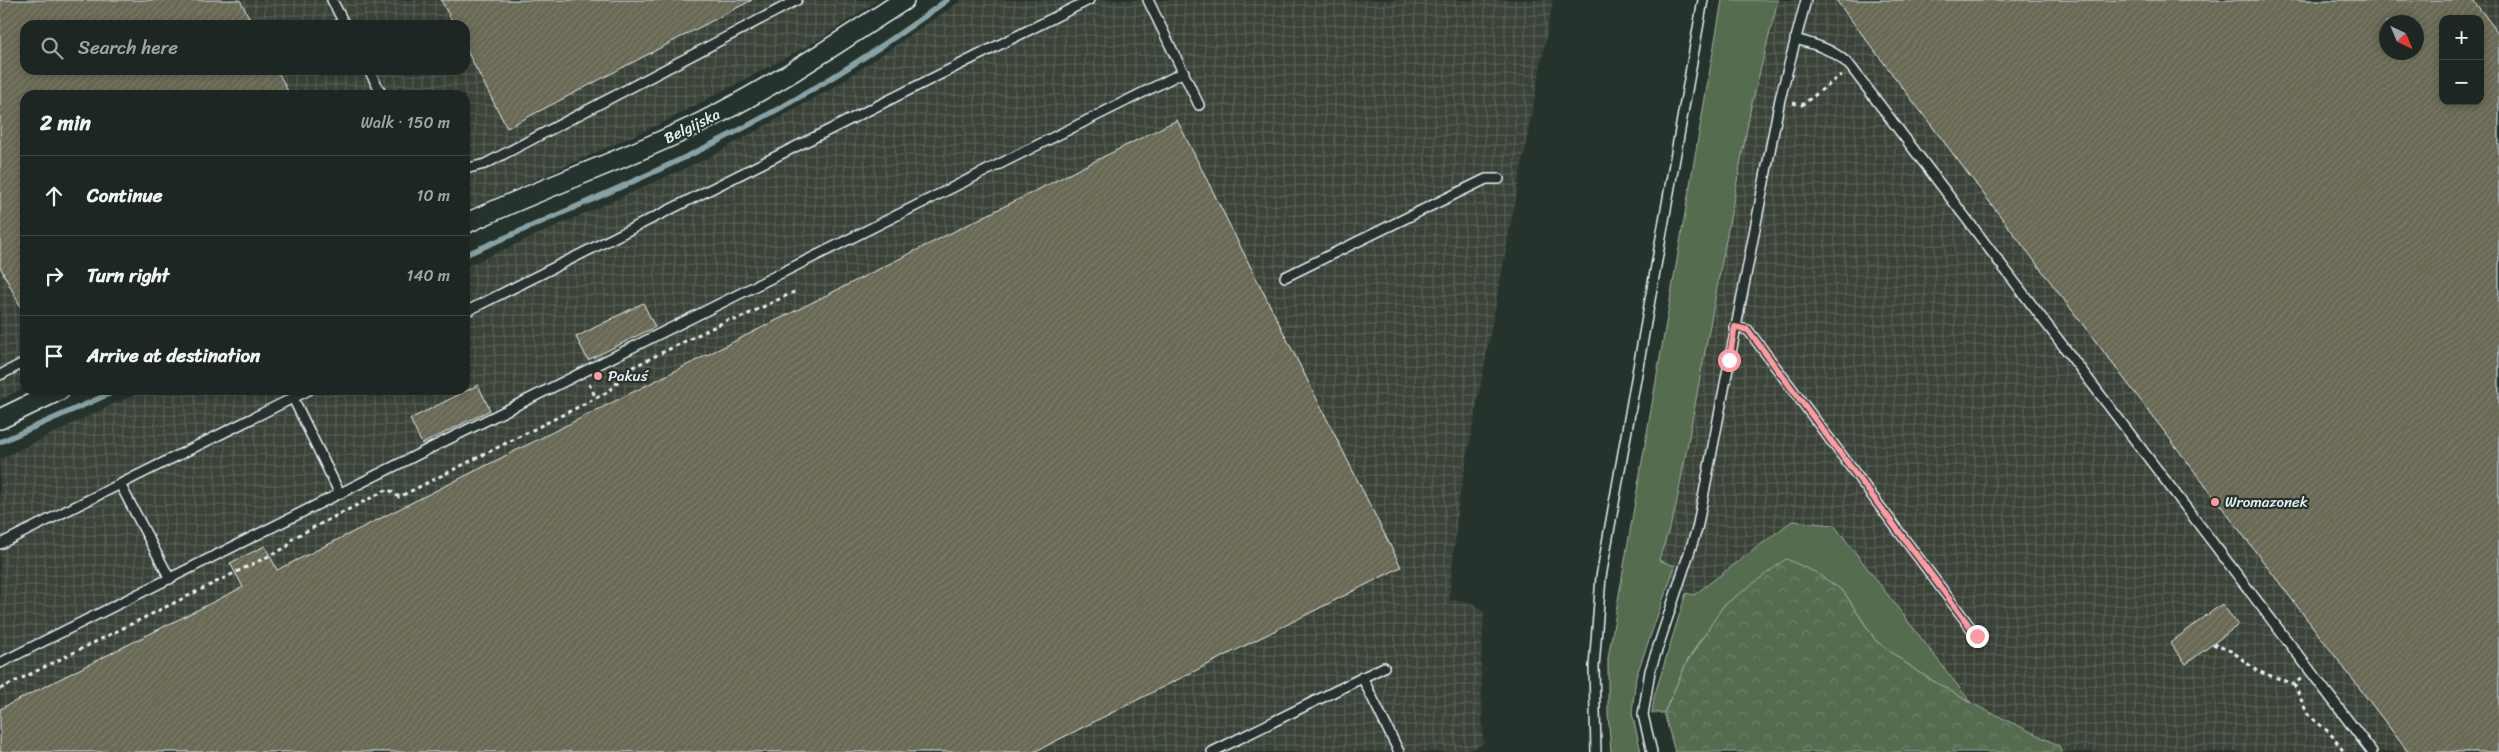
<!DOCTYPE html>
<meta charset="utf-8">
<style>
:root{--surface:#1c2622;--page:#252e2a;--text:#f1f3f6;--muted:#a0a5a5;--line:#3a4340}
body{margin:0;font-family:Sriracha,sans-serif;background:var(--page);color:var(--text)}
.controls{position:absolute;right:15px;top:15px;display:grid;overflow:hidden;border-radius:10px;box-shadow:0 2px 8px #0003}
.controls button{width:45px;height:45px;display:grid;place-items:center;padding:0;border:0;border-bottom:1px solid var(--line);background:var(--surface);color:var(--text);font:25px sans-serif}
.compass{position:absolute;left:2379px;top:15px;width:45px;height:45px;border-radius:50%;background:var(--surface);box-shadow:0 2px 8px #0003;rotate:136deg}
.stop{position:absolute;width:15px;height:15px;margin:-11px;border:4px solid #ff9aa2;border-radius:50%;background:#fff}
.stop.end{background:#ff9aa2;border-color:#fff;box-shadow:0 1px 5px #0008}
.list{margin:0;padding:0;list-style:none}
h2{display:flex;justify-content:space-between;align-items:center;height:65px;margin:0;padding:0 20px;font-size:21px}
h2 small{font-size:16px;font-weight:400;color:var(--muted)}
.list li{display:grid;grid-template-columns:32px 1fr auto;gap:15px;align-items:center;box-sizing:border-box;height:80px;padding:0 20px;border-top:1px solid var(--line)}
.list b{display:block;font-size:19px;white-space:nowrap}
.list em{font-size:16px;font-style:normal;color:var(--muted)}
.icon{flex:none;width:28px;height:28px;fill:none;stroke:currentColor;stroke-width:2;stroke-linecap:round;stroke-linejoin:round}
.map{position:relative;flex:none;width:2499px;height:752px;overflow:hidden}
.search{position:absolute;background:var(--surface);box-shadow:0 2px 8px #0003;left:20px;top:20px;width:450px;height:55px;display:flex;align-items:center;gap:12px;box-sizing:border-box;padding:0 18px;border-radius:15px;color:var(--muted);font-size:19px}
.panel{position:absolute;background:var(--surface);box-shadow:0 2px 8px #0003;left:20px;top:90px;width:450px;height:305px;border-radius:15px}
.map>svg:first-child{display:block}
.industrial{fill:url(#industrial-grid);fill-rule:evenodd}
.green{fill:#576c50;stroke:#a0aea4}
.forest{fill:url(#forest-crowns);stroke:#a0aea4}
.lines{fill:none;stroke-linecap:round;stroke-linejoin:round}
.stream{stroke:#88a1a4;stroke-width:5.5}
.building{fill:url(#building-hatch);stroke:#e8f1f8;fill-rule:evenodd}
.service-casing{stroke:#e8f1f8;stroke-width:12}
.minor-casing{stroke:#e8f1f8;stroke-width:22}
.path{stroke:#e8f1f8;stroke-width:3;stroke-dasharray:4 4;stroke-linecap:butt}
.service{stroke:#26332d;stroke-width:9}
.minor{stroke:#26332d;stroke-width:19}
.route{stroke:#ff9aa2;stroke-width:6}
.poi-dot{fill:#ff9aa2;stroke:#26332d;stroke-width:2}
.labels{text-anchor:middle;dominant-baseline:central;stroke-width:4.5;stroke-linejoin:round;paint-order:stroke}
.street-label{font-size:15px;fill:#e8f1f8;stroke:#26332d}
.poi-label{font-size:15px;fill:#e8f1f8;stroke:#26332d;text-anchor:start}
</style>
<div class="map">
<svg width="2499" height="752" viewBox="0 0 2499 752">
<defs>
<pattern id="industrial-grid" width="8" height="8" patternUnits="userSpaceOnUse" patternTransform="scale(1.25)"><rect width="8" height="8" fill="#3a4338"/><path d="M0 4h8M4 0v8" fill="none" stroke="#565f56"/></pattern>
<pattern id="forest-crowns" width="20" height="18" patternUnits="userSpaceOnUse" patternTransform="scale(1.25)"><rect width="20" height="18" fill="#576c50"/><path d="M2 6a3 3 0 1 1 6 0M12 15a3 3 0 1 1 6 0" fill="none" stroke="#6f816a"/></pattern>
<pattern id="building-hatch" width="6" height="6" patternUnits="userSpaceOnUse" patternTransform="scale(1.25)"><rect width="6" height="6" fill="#686753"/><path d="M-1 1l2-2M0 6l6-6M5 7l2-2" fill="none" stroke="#7e7d6c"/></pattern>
</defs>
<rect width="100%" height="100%" fill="#26332d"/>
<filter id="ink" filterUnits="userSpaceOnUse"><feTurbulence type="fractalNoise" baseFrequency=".02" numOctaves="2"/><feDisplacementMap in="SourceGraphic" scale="10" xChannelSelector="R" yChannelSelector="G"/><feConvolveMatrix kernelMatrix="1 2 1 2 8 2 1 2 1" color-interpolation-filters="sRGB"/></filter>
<g filter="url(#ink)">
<!-- industrial -->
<path class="industrial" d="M 0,0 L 878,0 L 819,40 L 662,123 L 465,211 L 465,95 L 25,95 L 25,387 L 0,400 ZM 25,25 L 465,25 L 465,70 L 25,70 Z
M 962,0 L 1553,0 L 1458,505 L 1449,600 L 1474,603 L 1484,612 L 1481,665 L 1483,744 L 1466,752 L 0,752 L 0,459 L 107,407 L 146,390 L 465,390 L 465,267 L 708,158 L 834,87 Z
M 1744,0 L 2499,0 L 2499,752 L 2063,752 L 2058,745 L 1971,703 L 1834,525 L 1792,521 L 1694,595 L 1631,573 ZM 2443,19 L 2480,19 L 2480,101 L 2443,101 ZM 2386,22 L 2416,22 L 2416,52 L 2386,52 Z"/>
<!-- green -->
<path class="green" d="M 1722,0 L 1778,0 L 1751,107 L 1675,511 L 1659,560 L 1675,566 L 1636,677 L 1632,713 L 1641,752 L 1611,752 L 1608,713 L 1608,658 Z
M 1792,521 L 1834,525 L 1971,703 L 1918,672 L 1876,641 L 1843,591 L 1701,638 L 1687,662 L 1664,713 L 1652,713 L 1654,697 L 1686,593 L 1694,595 Z"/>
<!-- forest -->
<path class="forest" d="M 1786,559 L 1815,572 L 1843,591 L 1876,641 L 1918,672 L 1971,703 L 2058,745 L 2063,752 L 1675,752 L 1664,713 L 1687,662 L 1723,606 Z"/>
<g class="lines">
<!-- stream -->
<path class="stream" d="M 465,255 C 534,225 605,195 673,163 C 769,118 862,63 947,0
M 0,442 L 118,390"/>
</g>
<!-- building -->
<path class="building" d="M 0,0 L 240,0 L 253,25 L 25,25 L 25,70 L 277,70 L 290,95 L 25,95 L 25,315 L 0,267 Z
M 441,0 L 752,0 L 507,128 L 465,47 L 465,25 L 454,25 Z
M 1836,0 L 2473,0 L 2499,34 L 2499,752 L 2408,752 ZM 2443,19 L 2480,19 L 2480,101 L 2443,101 ZM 2386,22 L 2416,22 L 2416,52 L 2386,52 Z
M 1177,120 L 1401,567 L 1034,752 L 0,752 L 0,709 L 243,587 L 230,563 L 265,546 L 277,570 Z
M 643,303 L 655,327 L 588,360 L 576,337 Z
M 478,385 L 490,410 L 422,444 L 410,419 Z
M 2222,604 L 2238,625 L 2186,664 L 2170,643 Z"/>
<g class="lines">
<!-- service casing -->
<g class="service-casing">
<path id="service" d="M 332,0 L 345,25
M 1148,0 L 1199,105
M 1795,39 C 1817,45 1836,50 1851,67 L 2372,752
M 369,70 L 382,95
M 465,169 L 485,164 L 797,0
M 1285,277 L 1486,179 L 1499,179
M 465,312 L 1089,0
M 1735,327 L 1748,330 L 1977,636
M 0,375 L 25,362
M 293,398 L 340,494
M 120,484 L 170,579
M 0,544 L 309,390
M 0,663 L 1184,72
M 1362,677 L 1399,752
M 1212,752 L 1384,667
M 1596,752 L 1594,667 L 1601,577 L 1703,0
M 1652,752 L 1643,715 L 1650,671 L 1697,529 L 1780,99 L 1806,0"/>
</g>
<!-- minor casing -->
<g class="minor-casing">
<path id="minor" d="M 465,224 C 543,187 625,160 702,122 C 773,87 838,43 904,0
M 0,419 L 60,390"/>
</g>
<!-- path -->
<path class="path" d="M 1793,103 L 1802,105 L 1841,75
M 589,384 L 596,398
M 2213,644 L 2233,652 L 2257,671 L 2294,684 L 2302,678
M 2294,684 L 2308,715 L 2330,733 L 2344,752
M 0,689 L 287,547 L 293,538 L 388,489 L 399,497 L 608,392 L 631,368 L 730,319 L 736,320 L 798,290"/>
<!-- service -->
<use href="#service" class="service"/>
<!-- minor -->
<use href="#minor" class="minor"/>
</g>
</g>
<g class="lines" filter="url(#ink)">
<!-- route -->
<path class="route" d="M 1729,360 L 1735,327 L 1748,330 L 1977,636"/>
</g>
<!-- markers -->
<g class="poi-dot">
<circle cx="598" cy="376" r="5"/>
<circle cx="2215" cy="502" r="5"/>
</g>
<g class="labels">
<!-- street labels -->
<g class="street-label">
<text transform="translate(692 126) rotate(-26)">Belgijska</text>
</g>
<!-- poi labels -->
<g class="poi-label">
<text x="608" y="376">Pakuś</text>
<text x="2225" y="502">Wromazonek</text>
</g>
</g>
</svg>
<div class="controls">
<button>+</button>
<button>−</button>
</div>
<svg class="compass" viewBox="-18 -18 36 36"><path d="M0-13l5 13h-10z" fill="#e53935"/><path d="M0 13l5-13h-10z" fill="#a0a5a5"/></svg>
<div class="stop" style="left:1729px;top:360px"></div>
<div class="stop end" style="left:1977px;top:636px"></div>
<div class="search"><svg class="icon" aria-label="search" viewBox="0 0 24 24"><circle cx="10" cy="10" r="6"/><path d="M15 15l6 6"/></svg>Search here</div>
<section class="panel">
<h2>2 min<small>Walk · 150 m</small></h2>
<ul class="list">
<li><svg class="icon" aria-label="ahead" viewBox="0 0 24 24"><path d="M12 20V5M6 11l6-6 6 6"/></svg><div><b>Continue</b></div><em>10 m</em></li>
<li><svg class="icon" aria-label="right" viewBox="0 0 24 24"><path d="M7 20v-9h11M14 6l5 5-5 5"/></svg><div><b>Turn right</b></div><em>140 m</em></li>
<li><svg class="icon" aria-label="arrive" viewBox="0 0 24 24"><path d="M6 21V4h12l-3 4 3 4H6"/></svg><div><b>Arrive at destination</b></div></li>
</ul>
</section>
</div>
